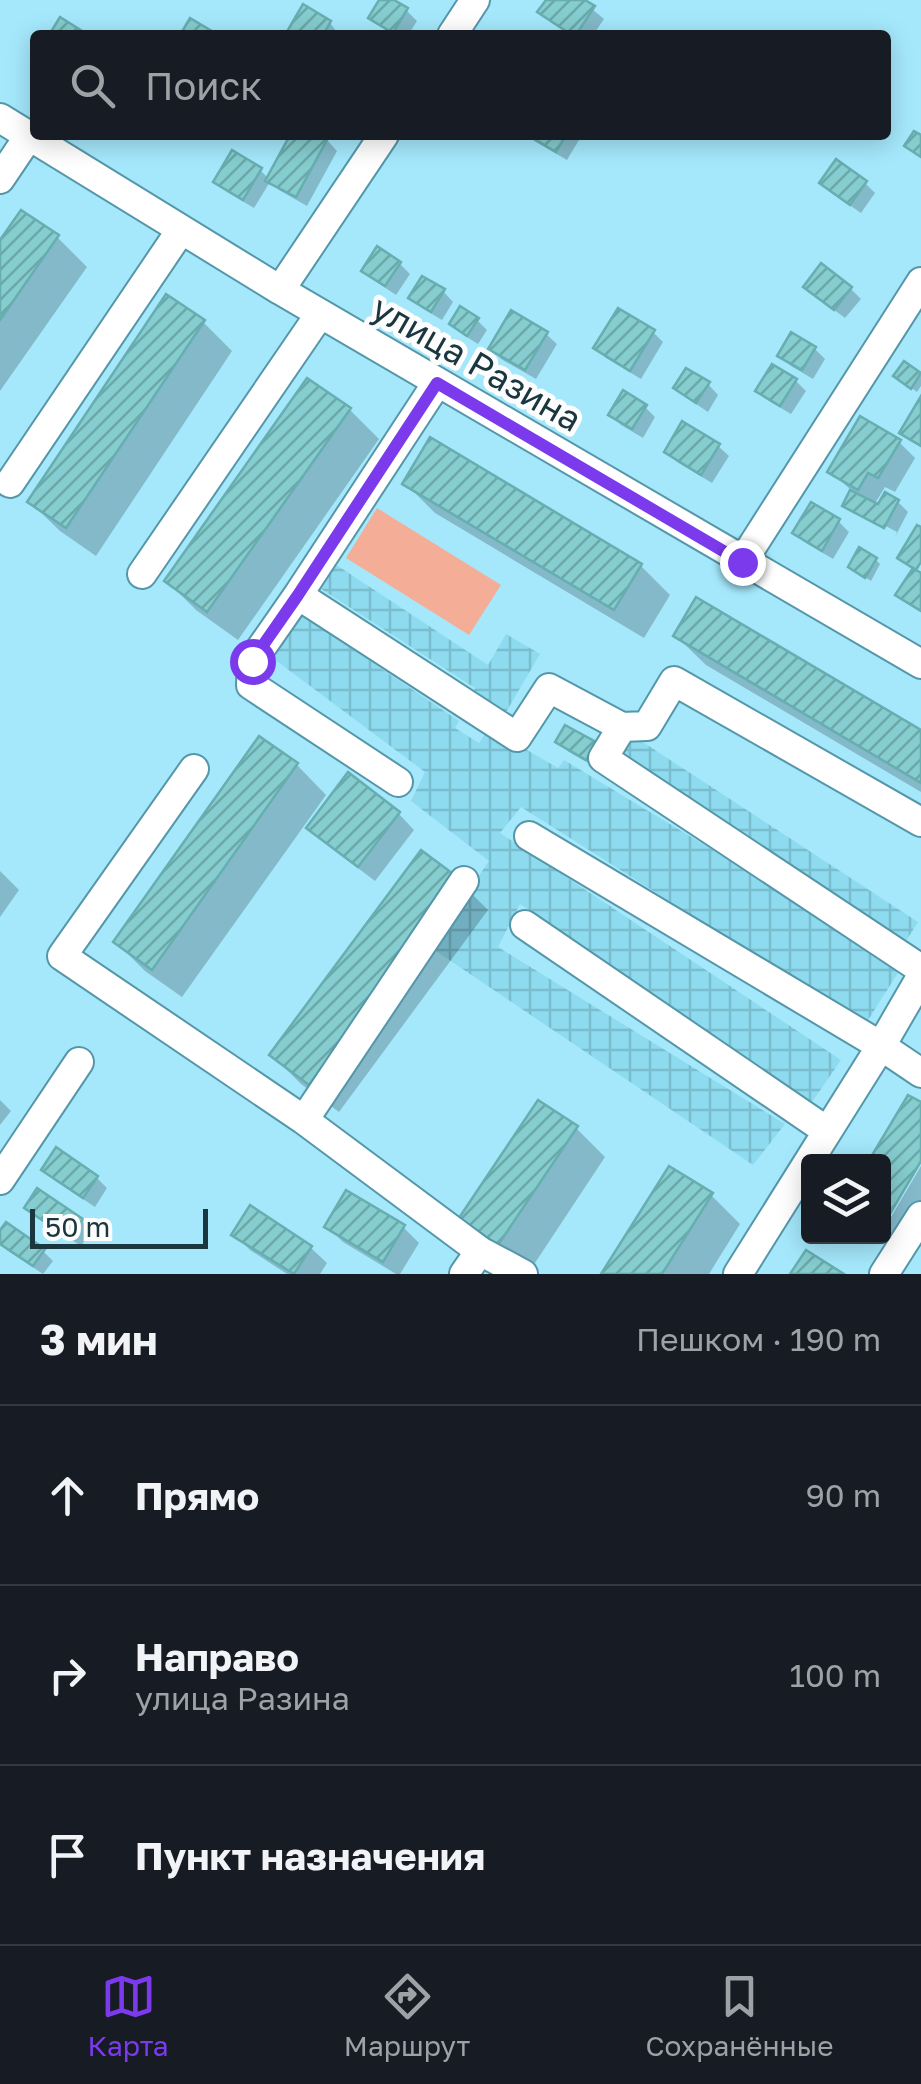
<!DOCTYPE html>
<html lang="ru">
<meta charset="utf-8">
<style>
:root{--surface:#171b24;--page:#20242c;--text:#f1f3f6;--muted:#9ea1a6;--line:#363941;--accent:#7c3aed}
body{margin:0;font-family:"Golos Text",sans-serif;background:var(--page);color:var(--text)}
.controls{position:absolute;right:30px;bottom:30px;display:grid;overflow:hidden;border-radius:10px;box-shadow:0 5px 25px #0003}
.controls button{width:90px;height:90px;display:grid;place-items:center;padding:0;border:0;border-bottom:2px solid var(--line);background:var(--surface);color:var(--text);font:50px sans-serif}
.scale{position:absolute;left:30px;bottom:25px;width:178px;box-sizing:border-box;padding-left:10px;border:5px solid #1a363e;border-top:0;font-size:28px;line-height:35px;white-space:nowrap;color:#1a363e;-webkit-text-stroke:8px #fdfdfd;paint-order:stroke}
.stop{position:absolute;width:30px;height:30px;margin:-22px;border:8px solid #7c3aed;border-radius:50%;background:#fff}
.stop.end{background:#7c3aed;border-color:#fff;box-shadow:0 2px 10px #0008}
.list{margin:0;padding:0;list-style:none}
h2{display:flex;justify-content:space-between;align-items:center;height:130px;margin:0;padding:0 40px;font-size:42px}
h2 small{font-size:32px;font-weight:400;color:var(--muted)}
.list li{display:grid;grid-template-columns:65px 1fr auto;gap:30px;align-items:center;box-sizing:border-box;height:180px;padding:0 40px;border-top:2px solid var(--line)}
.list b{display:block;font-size:38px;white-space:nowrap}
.list p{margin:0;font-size:32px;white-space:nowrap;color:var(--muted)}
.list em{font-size:32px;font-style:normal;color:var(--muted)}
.icon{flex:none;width:55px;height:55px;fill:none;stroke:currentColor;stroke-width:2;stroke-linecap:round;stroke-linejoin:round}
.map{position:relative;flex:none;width:921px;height:1274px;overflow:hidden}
.search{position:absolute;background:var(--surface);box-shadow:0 5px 25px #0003;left:30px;right:30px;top:30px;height:110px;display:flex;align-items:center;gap:25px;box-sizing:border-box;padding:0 35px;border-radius:10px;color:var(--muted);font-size:38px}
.sheet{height:670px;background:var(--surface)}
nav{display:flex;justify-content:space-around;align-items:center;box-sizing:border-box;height:140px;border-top:2px solid var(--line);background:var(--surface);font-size:28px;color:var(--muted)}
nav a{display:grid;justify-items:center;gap:5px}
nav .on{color:var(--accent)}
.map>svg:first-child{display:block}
.industrial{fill:url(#industrial-grid)}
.green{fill:#f4ae98}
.shadow{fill:#0003}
.building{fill:url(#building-hatch);stroke:#66aeb0;stroke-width:2.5}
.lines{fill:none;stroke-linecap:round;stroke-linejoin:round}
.minor-casing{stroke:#5597a9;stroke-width:32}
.minor{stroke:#fff;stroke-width:28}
.route{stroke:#7c3aed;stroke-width:12}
.labels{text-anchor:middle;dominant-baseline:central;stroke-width:10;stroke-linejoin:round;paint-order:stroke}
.street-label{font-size:35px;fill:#1a363e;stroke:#fdfdfd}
</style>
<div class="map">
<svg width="921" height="1274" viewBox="0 0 921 1274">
<defs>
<pattern id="industrial-grid" width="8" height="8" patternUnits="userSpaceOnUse" patternTransform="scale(2.5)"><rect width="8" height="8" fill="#8edbf0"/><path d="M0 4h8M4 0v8" fill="none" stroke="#7abdcf"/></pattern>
<pattern id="building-hatch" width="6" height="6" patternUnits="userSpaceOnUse" patternTransform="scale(2.5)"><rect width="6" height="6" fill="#85cdcf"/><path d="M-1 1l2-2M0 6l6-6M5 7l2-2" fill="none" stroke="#6ca7a9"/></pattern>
</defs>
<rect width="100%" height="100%" fill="#a5e8fc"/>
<!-- industrial -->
<path class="industrial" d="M 332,562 L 488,665 L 506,634 L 540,654 L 502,719 L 470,698 L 475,688 L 318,587 Z
M 296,611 L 459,721 L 455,728 L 479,743 L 489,728 L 558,768 L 564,760 L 903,965 L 865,1025 L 521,807 L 500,833 L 841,1060 L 810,1105 L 520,904 L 498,947 L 785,1124 L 753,1165 L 430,947 L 489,861 L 411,801 L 425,772 L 266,653 Z
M 632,735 L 918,922 L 904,944 L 617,756 Z"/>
<!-- green -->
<path class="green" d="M 377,508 L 501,585 L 469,635 L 346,558 Z"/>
<!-- shadow -->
<path class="shadow" d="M 382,0 L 389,0 L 406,10 L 417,21 L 408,35 L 393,35 L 371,18 Z
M 549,0 L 581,0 L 604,19 L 593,35 L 570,35 L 551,22 L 541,12 Z
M 304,8 L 330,23 L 339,35 L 288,35 Z
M 293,135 L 317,135 L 327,140 L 337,151 L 307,206 L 279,190 L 270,182 L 254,208 L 227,192 L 216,181 L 260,170 L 269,179 Z
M 528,135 L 582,135 L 567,160 L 534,141 Z
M 822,183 L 865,183 L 875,193 L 861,213 L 832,193 Z
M 57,237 L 87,267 L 0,391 L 0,244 Z
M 400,264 L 410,274 L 396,295 L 375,281 L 364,271 Z
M 850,288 L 861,299 L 845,318 L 817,297 Z
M 443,291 L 453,302 L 442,320 L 422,308 L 412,297 Z
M 477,320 L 487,330 L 478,344 L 462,334 L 452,324 Z
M 203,322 L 232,351 L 96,556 L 60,531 L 30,502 Z
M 653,332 L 663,342 L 641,379 L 606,358 L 596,348 Z
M 546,334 L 557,344 L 536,379 L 501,359 L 491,348 Z
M 815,349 L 825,359 L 813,379 L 791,366 L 780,355 Z
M 905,364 L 921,376 L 921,386 L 917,392 L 901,380 Z
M 308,381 L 350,410 L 379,439 L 238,640 L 196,610 L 167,581 Z
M 796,381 L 806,391 L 791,414 L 769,401 L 759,390 Z
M 708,384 L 718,395 L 708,412 L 687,398 L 676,388 Z
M 645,407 L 655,417 L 643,438 L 621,425 L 611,415 Z
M 899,442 L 915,458 L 895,492 L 885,487 L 874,505 L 879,508 L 886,496 L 898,502 L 908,512 L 895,537 L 897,532 L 854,509 L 854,514 L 845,505 L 852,491 L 830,471 Z
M 718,446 L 729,456 L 712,483 L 677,462 L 667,452 Z
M 405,483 L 641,566 L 670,595 L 644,638 L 435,513 Z
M 812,505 L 839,522 L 849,532 L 833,559 L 806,543 L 796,533 Z
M 876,560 L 880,564 L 871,581 L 855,571 Z
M 676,636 L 921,733 L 921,792 L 706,665 Z
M 566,728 L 595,744 L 605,755 L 597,768 L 569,752 L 558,742 Z
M 260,739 L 297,765 L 326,795 L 182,997 L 145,971 L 116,942 Z
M 348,776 L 399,814 L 414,830 L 375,881 L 325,843 L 309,828 Z
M 0,871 L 19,890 L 0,917 Z
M 459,881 L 488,910 L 339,1112 L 301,1084 L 272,1055 Z
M 0,1100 L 11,1111 L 0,1125 Z
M 576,1128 L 605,1157 L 529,1272 L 491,1247 L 462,1218 Z
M 921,1166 L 921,1239 L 911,1256 L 879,1237 L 884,1236 L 884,1229 Z
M 44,1170 L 97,1178 L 107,1188 L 95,1207 L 54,1180 Z
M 711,1195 L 740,1224 L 709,1274 L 604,1274 Z
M 27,1208 L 81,1220 L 91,1231 L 81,1246 L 38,1218 Z
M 327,1226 L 403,1227 L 419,1243 L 400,1274 L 396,1274 L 343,1242 Z
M 234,1234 L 311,1248 L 327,1263 L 320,1274 L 287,1274 L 250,1250 Z
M 0,1235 L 43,1251 L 53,1261 L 43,1274 L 7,1250 L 0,1242 Z"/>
<!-- building -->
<path class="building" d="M 379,0 L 394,0 L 408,8 L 393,33 L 368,18 Z
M 546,0 L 585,0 L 595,6 L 576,35 L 572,35 L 537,12 Z
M 303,4 L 331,21 L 323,35 L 285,35 Z
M 60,17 L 82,31 L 80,35 L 49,35 Z
M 190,18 L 215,33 L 214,35 L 180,35 Z
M 914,131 L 921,135 L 921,157 L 904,146 Z
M 290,135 L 322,135 L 328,138 L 296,197 L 265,181 Z
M 528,135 L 566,135 L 556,152 Z
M 232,150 L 262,168 L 243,200 L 213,182 Z
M 836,159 L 867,181 L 850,205 L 819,183 Z
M 21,210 L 59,235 L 0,320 L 0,240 Z
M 377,246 L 401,262 L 385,286 L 361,271 Z
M 821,263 L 852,287 L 834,310 L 803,287 Z
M 422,276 L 445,289 L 431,312 L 408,298 Z
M 166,294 L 205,320 L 66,528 L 27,502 Z
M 460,306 L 479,318 L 467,336 L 449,324 Z
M 618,308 L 655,330 L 630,371 L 593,348 Z
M 511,310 L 548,332 L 525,370 L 488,349 Z
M 791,332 L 816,347 L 802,370 L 777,356 Z
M 904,361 L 921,373 L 911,389 L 893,376 Z
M 772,364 L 797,379 L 780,406 L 755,391 Z
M 686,368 L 710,382 L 696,403 L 673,388 Z
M 307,378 L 351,408 L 207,612 L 164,581 Z
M 623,390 L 647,405 L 632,429 L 608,415 Z
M 921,396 L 921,446 L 899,433 Z
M 860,416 L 901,440 L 878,478 L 868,473 L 858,490 L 827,472 Z
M 682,421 L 720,444 L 701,475 L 664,452 Z
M 430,437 L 642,564 L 614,610 L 402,484 Z
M 850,490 L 878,504 L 885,492 L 899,500 L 884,528 L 842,506 Z
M 811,502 L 840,519 L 822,551 L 792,533 Z
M 917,525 L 921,527 L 921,562 L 916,570 L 897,558 Z
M 859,547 L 877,558 L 865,578 L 848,567 Z
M 913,568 L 921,573 L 921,611 L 895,595 Z
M 696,597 L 921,730 L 921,783 L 673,636 Z
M 565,725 L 596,742 L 586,760 L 555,742 Z
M 259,736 L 298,763 L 152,970 L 113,942 Z
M 348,772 L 400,812 L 358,867 L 306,828 Z
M 421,850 L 460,879 L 309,1085 L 269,1055 Z
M 908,1095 L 921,1102 L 921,1161 L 884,1224 L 884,1162 L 868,1162 Z
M 538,1100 L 578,1126 L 498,1245 L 459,1218 Z
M 56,1147 L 98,1176 L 83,1198 L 41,1170 Z
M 669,1166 L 713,1193 L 662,1274 L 601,1274 Z
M 37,1188 L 83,1219 L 69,1238 L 24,1208 Z
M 346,1190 L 405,1225 L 383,1262 L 324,1227 Z
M 250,1205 L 312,1246 L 294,1274 L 231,1235 Z
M 6,1222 L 45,1249 L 33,1266 L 0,1244 L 0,1230 Z
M 806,1250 L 844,1274 L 790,1274 Z"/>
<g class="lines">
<!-- minor casing -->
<g class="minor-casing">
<path id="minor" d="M 452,35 L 475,0
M 0,118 L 280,290 L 921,664
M 0,179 L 29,136
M 280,290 L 384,135
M 10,483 L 181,230
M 742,562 L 921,282
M 142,574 L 320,314
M 298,595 L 517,737 L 549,688 L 622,727
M 194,769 L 62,956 L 304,1120 L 480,1251 L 523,1274
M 398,782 L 251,685 L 252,661 L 298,595 L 437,383
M 921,822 L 674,681 L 647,726 L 622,727 L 603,758 L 921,969
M 529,836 L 881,1046 L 921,1073
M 525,925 L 827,1131
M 304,1120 L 464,881
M 0,1180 L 79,1062
M 464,1274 L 480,1251
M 738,1274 L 881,1046 L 921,977
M 884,1274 L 921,1216"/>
</g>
<!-- minor -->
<use href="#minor" class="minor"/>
</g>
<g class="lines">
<!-- route -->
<path class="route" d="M 252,661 L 298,595 L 437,383 L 742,562"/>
</g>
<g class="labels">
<!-- street labels -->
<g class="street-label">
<text transform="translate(477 363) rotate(30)">улица Разина</text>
</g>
</g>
</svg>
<div class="controls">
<button><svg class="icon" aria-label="layers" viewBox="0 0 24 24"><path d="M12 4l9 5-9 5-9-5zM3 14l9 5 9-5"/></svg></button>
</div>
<div class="scale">50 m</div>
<div class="stop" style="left:252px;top:661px"></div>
<div class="stop end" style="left:742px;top:562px"></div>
<div class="search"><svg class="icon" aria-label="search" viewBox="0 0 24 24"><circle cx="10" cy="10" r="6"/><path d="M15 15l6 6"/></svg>Поиск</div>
</div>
<section class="sheet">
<h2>3 мин<small>Пешком · 190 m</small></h2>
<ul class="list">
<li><svg class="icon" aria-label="ahead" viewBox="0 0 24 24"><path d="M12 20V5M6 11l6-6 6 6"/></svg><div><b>Прямо</b></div><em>90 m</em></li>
<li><svg class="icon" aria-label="right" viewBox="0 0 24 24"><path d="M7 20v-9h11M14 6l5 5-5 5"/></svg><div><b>Направо</b><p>улица Разина</p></div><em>100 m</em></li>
<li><svg class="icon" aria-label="arrive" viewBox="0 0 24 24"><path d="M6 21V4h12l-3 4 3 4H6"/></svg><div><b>Пункт назначения</b></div></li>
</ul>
</section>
<nav>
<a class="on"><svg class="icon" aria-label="map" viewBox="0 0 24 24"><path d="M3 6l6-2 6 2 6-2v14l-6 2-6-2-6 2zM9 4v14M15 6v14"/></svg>Карта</a>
<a><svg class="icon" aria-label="directions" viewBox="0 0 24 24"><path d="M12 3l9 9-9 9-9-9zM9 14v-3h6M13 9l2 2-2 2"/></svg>Маршрут</a>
<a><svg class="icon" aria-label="saved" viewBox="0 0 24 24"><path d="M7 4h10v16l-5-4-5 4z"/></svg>Сохранённые</a>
</nav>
